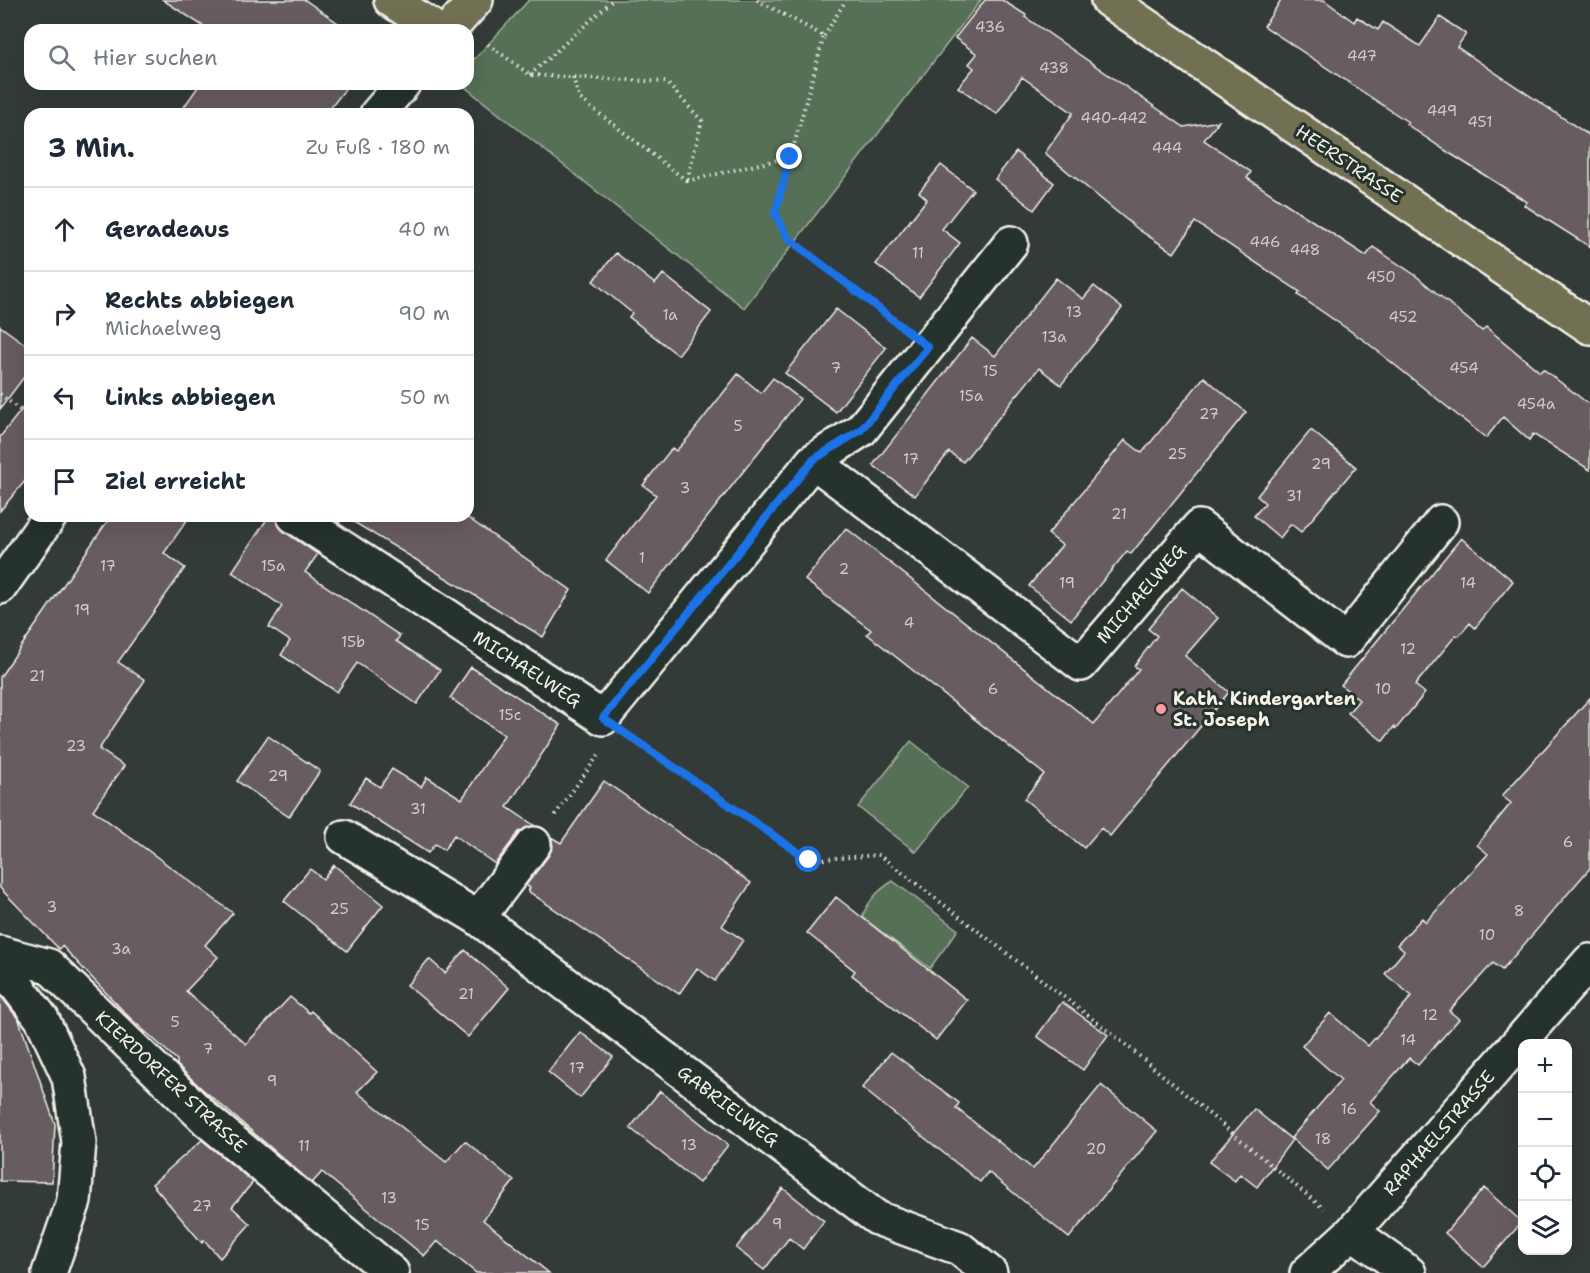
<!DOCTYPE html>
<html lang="de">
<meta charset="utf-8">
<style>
:root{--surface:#fff;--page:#f6f6f7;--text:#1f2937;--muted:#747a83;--line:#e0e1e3}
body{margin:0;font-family:"Shantell Sans",sans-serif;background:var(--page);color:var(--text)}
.controls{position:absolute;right:18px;bottom:18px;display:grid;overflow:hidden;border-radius:12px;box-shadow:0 6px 24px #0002}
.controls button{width:54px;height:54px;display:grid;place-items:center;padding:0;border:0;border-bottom:2px solid var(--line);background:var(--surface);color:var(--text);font:30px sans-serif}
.stop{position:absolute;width:18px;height:18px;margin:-14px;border:4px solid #1a73e8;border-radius:50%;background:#fff}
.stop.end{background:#1a73e8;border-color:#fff;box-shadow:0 2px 6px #0008}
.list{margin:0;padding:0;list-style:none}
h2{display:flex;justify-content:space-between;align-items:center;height:78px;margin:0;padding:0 24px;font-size:26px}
h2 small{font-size:20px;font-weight:400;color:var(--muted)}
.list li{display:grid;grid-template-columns:39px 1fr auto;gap:18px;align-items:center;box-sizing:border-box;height:84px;padding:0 24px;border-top:2px solid var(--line)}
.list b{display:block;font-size:22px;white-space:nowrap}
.list p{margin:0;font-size:20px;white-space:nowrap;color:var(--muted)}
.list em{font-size:20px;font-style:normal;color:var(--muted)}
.icon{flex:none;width:33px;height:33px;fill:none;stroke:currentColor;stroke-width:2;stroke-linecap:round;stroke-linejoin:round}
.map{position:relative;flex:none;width:1590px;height:1273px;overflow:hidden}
.search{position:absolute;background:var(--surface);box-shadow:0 6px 24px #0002;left:24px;top:24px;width:450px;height:66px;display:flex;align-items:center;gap:15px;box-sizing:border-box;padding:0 21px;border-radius:18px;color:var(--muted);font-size:22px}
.panel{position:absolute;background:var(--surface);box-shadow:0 6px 24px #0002;left:24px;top:108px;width:450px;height:414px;border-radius:18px}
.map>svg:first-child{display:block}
.green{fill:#546f56;stroke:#a4b09f;stroke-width:1.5}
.building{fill:#665c62;stroke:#f4f1e8;stroke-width:1.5}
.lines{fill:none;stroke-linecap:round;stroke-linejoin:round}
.minor-casing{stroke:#f4f1e8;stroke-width:38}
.major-casing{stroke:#f4f1e8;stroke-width:38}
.path{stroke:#f4f1e8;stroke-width:4;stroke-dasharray:1.5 4.5;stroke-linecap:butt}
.minor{stroke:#26332d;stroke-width:33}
.major{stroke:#716f52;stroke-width:33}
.route{stroke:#1a73e8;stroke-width:8}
.poi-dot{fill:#ff9aa2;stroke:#26332d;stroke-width:2}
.labels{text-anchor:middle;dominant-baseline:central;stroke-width:6;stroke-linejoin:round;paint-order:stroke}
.number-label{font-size:15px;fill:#d0ccc6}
.street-label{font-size:18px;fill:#f4f1e8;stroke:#26332d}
.poi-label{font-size:18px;font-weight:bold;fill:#f4f1e8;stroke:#26332d;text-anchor:start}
</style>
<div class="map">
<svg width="1590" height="1273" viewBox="0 0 1590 1273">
<rect width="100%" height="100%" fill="#333b38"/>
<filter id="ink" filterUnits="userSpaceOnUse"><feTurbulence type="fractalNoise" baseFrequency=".0167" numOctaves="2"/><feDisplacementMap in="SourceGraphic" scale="12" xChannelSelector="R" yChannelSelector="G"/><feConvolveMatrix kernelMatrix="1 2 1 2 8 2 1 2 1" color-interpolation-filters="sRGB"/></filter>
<g filter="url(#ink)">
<!-- green -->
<path class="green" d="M 529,0 L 981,0 L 744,308 L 461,84 L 468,84 L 468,66 Z
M 911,741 L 968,787 L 916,852 L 858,807 Z
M 893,881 L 958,930 L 930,968 L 862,917 C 869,900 877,891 893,881 Z"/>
<!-- building -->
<path class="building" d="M 163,0 L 305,0 L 348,30 L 209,30 Z
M 985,0 L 1002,0 L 1026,15 L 1025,17 L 1184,127 L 1219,121 L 1204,140 L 1251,172 L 1247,178 L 1366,256 L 1373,247 L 1415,275 L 1482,331 L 1486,327 L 1540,372 L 1543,369 L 1590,405 L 1590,470 L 1533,434 L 1529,440 L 1503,417 L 1486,438 L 1365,341 L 1298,295 L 1300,292 L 1195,222 L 1174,253 L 1139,230 L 1045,153 L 1073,113 L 1022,77 L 997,114 L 958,87 L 974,68 L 969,64 L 977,54 L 955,38 Z
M 1281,0 L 1324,0 L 1354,22 L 1357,17 L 1378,30 L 1383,22 L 1420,46 L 1440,17 L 1466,34 L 1457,47 L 1590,136 L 1590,247 L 1524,205 L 1527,202 L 1443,149 L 1406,124 L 1408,122 L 1264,26 Z
M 200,84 L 349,84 L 326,114 L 179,114 Z
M 1016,152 L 1054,183 L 1034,210 L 995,179 Z
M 941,165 L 973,190 L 942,229 L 960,243 L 919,297 L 876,264 L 927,199 L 919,192 Z
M 616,253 L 655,284 L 663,274 L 711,312 L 678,355 L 629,317 L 632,313 L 593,281 Z
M 1056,278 L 1083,299 L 1094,286 L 1122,308 L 1061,385 L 1039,368 L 963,462 L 949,452 L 915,496 L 873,465 L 972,338 L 995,356 Z
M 836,309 L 886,348 L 836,412 L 785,373 Z
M 0,326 L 30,348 L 30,369 L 0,409 Z
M 738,374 L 761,393 L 773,378 L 800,399 L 648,593 L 606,560 L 656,495 L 643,485 L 672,448 L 676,451 L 688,438 Z
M 1204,377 L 1246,412 L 1131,554 L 1127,551 L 1071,620 L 1029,586 L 1062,545 L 1048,534 L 1125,440 L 1142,453 Z
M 30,399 L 30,475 L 0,511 L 0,437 Z
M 1311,430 L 1356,467 L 1301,532 L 1291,524 L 1280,538 L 1254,516 L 1265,503 L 1257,496 Z
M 111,516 L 190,516 L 164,553 L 185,568 L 118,662 L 145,680 L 99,749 L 124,766 L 93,810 L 233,913 L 205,945 L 218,957 L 186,991 L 246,1044 L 290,997 L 309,1013 L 311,1011 L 377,1072 L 357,1092 L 446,1162 L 465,1141 L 514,1181 L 483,1220 L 549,1273 L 476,1273 L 437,1241 L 424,1256 L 322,1172 L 312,1183 L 200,1087 L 177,1065 L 177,1060 L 129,1017 L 62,946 L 59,949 L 0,888 L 0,677 Z
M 269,516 L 275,516 L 278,525 L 283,531 L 318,554 L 305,572 L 400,636 L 396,641 L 440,670 L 417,704 L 357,663 L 337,692 L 281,655 L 290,641 L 269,627 L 282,606 L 232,572 Z
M 328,516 L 465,516 L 571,590 L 543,637 L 344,516 L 339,523 Z
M 846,528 L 1094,724 L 1139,669 L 1134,666 L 1157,636 L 1148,629 L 1182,588 L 1218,618 L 1185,656 L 1229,692 L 1110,836 L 1101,828 L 1084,848 L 1024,799 L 1044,774 L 867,634 L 871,630 L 805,580 Z
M 1461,538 L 1513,581 L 1475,628 L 1470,623 L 1459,636 L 1456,635 L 1415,685 L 1425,693 L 1396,729 L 1394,727 L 1383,741 L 1348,713 L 1359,700 L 1341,685 Z
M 471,667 L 561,725 L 507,807 L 535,826 L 519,832 L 495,864 L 454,835 L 444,850 L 435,844 L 428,853 L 350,803 L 366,778 L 380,787 L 392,769 L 421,787 L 427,777 L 462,799 L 504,735 L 450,698 Z
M 1590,698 L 1590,868 L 1502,970 L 1493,963 L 1449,1011 L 1459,1019 L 1418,1065 L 1409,1058 L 1370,1102 L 1380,1111 L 1328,1170 L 1291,1138 L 1341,1080 L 1302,1046 L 1330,1013 L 1368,1046 L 1412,996 L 1385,974 L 1404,951 L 1397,945 L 1422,918 L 1426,922 L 1488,854 L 1477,845 L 1511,803 L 1502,796 Z
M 268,736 L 320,771 L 289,817 L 237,781 Z
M 604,781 L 751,883 L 722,926 L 743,940 L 715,981 L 697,968 L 679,994 L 528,891 L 530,888 L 526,885 L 549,855 L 553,846 L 551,837 L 561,843 Z
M 334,865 L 383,905 L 347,951 L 284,901 L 310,869 L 323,879 Z
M 836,897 L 967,1000 L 936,1040 L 852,975 L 855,971 L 807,933 Z
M 465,950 L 509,988 L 468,1037 L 407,985 L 429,959 L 445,973 Z
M 0,995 L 19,1020 L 55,1124 L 52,1182 L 0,1181 Z
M 1062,1002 L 1108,1035 L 1083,1070 L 1037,1036 Z
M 580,1032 L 613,1057 L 580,1098 L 548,1072 Z
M 891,1052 L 959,1103 L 956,1108 L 1033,1169 L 1101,1085 L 1157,1131 L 1069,1238 L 988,1172 L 980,1182 L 862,1088 Z
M 660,1091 L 728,1145 L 699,1183 L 630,1128 Z
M 1254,1109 L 1292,1140 L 1257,1187 L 1240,1174 L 1235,1181 L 1209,1162 Z
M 202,1140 L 253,1182 L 232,1207 L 250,1224 L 220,1258 L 204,1240 L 202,1243 L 152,1184 Z
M 783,1188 L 824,1221 L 803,1249 L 789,1238 L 764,1270 L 736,1248 Z
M 1484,1188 L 1522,1222 L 1483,1267 L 1445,1233 Z"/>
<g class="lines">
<!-- minor casing -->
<g class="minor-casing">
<path id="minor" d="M 377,114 L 403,84
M 813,461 L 1081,664 L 1199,527 L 1346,641 L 1441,522
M 294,516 L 603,718 L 813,461 L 861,430 L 1011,243
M 0,587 L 50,516
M 344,837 L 478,918 L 877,1218 L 959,1248 L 990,1273
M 478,918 L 534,844
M 0,953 L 49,966 L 207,1120 L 392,1273
M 0,964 L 42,1019 L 69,1077 L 79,1142 L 74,1201 L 49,1273
M 1352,1232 L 1409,1273
M 1307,1273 L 1352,1232 L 1590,961"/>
</g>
<!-- major casing -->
<g class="major-casing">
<path id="major" d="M 391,0 L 437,30
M 1108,0 L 1590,327
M 449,30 L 476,0"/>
</g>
<!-- path -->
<path class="path" d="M 757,0 L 824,36 L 775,214 L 788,238 L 899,324
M 824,36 L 846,0
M 488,44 L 530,75 L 666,82 L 702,121 L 687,181
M 530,75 L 613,0
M 573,77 L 579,98 L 687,181
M 687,181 L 790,157
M 0,394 L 30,418
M 634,738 L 809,860 L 879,855 L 1120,1040 L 1324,1209
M 555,815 L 600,753"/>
<!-- minor -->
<use href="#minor" class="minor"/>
<!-- major -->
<use href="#major" class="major"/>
</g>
</g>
<g class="lines" filter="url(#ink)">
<!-- route -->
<path class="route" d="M 790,157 L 775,214 L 788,238 L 928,347 L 861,430 L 813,460 L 603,718 L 809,860"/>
</g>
<!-- markers -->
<circle class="poi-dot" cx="1161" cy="709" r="6"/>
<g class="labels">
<!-- number labels -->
<g class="number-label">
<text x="990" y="27">436</text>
<text x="1362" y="56">447</text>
<text x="1054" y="68">438</text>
<text x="1442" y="111">449</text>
<text x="1114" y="118">440-442</text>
<text x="1480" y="122">451</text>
<text x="1167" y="148">444</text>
<text x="1265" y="242">446</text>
<text x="1305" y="250">448</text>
<text x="918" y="253">11</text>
<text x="1381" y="277">450</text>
<text x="1074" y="312">13</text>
<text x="670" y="315">1a</text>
<text x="1403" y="317">452</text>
<text x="1054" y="337">13a</text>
<text x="836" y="368">7</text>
<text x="1464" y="368">454</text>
<text x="990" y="371">15</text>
<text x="971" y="396">15a</text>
<text x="1536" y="404">454a</text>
<text x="1209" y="414">27</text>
<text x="738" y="426">5</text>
<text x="1177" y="454">25</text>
<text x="911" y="459">17</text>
<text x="1321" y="464">29</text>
<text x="685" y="488">3</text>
<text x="1294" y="496">31</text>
<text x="1119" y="514">21</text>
<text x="642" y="558">1</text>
<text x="108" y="566">17</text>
<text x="273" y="566">15a</text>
<text x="844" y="569">2</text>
<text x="1067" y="583">19</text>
<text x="1468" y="583">14</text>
<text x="82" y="610">19</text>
<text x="909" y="623">4</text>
<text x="353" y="642">15b</text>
<text x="1408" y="649">12</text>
<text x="37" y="676">21</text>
<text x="993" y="689">6</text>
<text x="1383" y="689">10</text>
<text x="510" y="715">15c</text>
<text x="76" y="746">23</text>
<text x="278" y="776">29</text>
<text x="418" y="809">31</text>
<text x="1568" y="842">6</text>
<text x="52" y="907">3</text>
<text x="339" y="909">25</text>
<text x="1519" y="911">8</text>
<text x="1487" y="935">10</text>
<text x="121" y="949">3a</text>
<text x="466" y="994">21</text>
<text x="1430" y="1015">12</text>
<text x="175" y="1022">5</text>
<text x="1408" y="1040">14</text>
<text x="208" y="1049">7</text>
<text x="577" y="1068">17</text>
<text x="272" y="1081">9</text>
<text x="1349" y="1109">16</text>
<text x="1323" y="1139">18</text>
<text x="689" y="1145">13</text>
<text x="304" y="1146">11</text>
<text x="1096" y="1149">20</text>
<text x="389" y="1198">13</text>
<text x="202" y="1206">27</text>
<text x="777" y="1224">9</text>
<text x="422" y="1225">15</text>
</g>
<!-- street labels -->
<g class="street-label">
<text transform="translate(1349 164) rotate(34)">HEERSTRASSE</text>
<text transform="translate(1141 594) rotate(-49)">MICHAELWEG</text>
<text transform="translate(527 669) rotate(33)">MICHAELWEG</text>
<text transform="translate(171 1082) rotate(43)">KIERDORFER STRASSE</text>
<text transform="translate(728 1106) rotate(37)">GABRIELWEG</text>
<text transform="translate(1439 1133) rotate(-49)">RAPHAELSTRASSE</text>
</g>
<!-- poi labels -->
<g class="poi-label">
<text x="1173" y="699">Kath. Kindergarten<tspan x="1173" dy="21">St. Joseph</tspan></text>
</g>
</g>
</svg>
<div class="controls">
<button>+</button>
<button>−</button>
<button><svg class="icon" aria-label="locate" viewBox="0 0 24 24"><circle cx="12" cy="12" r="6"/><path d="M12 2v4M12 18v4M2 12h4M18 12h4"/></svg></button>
<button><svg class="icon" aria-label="layers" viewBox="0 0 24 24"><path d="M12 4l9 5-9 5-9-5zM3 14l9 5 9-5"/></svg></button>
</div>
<div class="stop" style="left:809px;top:860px"></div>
<div class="stop end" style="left:790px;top:157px"></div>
<div class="search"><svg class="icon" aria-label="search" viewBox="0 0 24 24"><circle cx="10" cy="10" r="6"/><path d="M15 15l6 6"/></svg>Hier suchen</div>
<section class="panel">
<h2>3 Min.<small>Zu Fuß · 180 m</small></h2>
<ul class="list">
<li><svg class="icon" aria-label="ahead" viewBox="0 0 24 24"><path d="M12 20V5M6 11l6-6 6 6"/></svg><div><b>Geradeaus</b></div><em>40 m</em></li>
<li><svg class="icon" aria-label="right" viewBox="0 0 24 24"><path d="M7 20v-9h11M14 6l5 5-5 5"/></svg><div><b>Rechts abbiegen</b><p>Michaelweg</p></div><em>90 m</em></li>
<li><svg class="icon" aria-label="left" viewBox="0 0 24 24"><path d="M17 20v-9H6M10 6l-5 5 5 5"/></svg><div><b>Links abbiegen</b></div><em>50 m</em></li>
<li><svg class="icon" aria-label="arrive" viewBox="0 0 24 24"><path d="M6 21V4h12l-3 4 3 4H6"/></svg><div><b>Ziel erreicht</b></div></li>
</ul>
</section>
</div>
